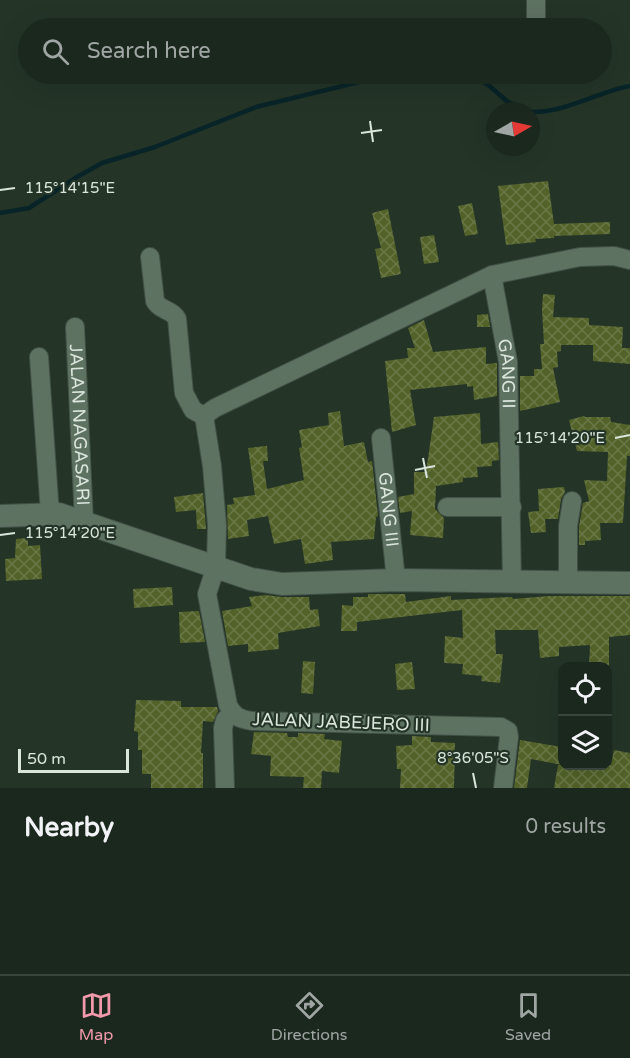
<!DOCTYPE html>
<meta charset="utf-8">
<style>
:root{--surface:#1b281e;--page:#243027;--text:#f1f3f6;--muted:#a0a6a4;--line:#39443c;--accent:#f39aac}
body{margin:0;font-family:"Varela Round",sans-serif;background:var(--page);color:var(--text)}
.controls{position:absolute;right:18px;bottom:18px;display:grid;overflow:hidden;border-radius:12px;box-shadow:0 6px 24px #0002}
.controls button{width:54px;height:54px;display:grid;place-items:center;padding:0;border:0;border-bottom:2px solid var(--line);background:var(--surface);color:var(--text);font:30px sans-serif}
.compass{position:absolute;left:486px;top:102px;width:54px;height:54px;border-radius:50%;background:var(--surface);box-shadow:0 6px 24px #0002;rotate:81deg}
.scale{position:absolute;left:18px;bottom:15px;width:111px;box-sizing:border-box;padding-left:6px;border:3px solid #dae5dc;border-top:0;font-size:16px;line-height:21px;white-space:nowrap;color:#dae5dc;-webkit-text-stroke:4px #243528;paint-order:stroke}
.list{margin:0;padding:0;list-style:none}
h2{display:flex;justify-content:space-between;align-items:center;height:78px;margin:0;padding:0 24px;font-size:26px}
h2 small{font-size:20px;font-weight:400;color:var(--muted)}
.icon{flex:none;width:33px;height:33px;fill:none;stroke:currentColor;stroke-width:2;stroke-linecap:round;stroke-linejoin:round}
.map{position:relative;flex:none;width:630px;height:788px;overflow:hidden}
.search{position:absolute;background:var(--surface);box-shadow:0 6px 24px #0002;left:18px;right:18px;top:18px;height:66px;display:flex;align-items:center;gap:15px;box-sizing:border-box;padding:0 21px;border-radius:33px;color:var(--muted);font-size:22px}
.sheet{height:186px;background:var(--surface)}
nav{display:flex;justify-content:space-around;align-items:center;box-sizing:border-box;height:84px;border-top:2px solid var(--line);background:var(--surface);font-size:16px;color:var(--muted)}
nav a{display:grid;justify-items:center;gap:3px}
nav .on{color:var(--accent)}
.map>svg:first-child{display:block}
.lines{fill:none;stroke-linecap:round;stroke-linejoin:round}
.stream{stroke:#092428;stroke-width:4.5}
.building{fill:url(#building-cross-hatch)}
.minor-casing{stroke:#425146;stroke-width:20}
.tertiary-casing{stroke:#425146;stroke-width:24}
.minor{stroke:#5e7262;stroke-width:18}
.tertiary{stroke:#5e7262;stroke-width:22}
.ticks{fill:none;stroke:#dae5dc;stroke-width:2}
.labels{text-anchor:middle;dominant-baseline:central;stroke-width:4.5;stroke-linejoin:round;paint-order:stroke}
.street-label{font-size:18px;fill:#dae5dc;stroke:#243528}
.ticks-label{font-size:15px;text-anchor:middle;fill:#dae5dc;stroke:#243528;stroke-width:4.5;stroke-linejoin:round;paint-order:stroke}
</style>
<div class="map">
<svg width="630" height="788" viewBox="0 0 630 788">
<defs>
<pattern id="building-cross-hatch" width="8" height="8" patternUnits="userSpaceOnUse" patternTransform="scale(1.5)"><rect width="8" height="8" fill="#526229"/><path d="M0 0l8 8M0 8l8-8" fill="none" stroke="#6a7847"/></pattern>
</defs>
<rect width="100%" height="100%" fill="#243528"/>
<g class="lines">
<!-- stream -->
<path class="stream" d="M 465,74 L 487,84 L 508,102 L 530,111
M 531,112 C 565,113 597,92 630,86
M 0,213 L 29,208 L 77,177 L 102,163 L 155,147 L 256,107 L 392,74"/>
</g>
<!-- building -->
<path class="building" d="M 548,181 L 554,224 L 610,222 L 610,234 L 554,236 L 554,238 L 535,239 L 536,242 L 506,245 L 498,186 Z
M 472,203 L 478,234 L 465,236 L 458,206 Z
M 388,209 L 401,274 L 381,278 L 375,249 L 381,248 L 372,213 Z
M 434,235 L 439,262 L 424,264 L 420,237 Z
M 543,294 L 555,295 L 553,317 L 589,318 L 589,325 L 623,327 L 622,348 L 630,348 L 630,364 L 593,361 L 593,345 L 561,345 L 561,351 L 557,352 L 558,367 L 553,368 L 560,402 L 520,411 L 520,376 L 534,376 L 534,369 L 542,369 L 540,344 L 544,344 L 542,310 Z
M 488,314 L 490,327 L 477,327 L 477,315 Z
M 424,320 L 433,352 L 486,347 L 486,364 L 497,363 L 497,396 L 474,400 L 473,386 L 467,387 L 467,384 L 410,390 L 416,425 L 392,432 L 385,361 L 408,358 L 407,348 L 415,348 L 408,328 Z
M 340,411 L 344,446 L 364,442 L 368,462 L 372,461 L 378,516 L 376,517 L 374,539 L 331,542 L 333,560 L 305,564 L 301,539 L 274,544 L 268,516 L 247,520 L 249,536 L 228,539 L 227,505 L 234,504 L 233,498 L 255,495 L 248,448 L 267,446 L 268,461 L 263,461 L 267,489 L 304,480 L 299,448 L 302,447 L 299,430 L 329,425 L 328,413 Z
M 480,413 L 481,444 L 498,442 L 499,460 L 492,461 L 492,466 L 477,467 L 478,477 L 463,478 L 463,482 L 436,486 L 435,509 L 444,518 L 443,538 L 410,535 L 412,511 L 400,513 L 398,497 L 414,494 L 414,472 L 426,472 L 434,417 Z
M 584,416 L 585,417 L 610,417 L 611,422 L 630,425 L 630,456 L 627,456 L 623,523 L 600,523 L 601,540 L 585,541 L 585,545 L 579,545 L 579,527 L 583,503 L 589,501 L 584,480 L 607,481 L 608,452 L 577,451 L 569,420 Z
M 564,487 L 565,492 L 561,499 L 558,519 L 545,519 L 546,532 L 531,533 L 528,512 L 539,511 L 538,489 Z
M 203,493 L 206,529 L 197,529 L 196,510 L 176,512 L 174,497 Z
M 28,538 L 28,546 L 40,545 L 42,579 L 6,581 L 5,559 L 15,558 L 16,539 Z
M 172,587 L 173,605 L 134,608 L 133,589 Z
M 368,594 L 405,594 L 406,602 L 451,596 L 451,600 L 512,597 L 513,599 L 549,596 L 630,596 L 630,635 L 609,637 L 609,666 L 589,666 L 590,645 L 559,647 L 559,656 L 540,658 L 538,630 L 495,630 L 496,654 L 503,654 L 500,683 L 481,681 L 482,676 L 462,674 L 463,664 L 444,663 L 445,636 L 463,638 L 462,610 L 357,622 L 357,631 L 341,631 L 342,605 L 353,606 L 353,597 L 368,597 Z
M 265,595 L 282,597 L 309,597 L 310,610 L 318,609 L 320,626 L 278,633 L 279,649 L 248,652 L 248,644 L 228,646 L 222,611 L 252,606 L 249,597 Z
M 199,611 L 205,642 L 180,643 L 179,612 Z
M 303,661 L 315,662 L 313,694 L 301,693 Z
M 412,662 L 415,689 L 397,690 L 395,664 Z
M 136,700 L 181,701 L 181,707 L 217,707 L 218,711 L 213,722 L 203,721 L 201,753 L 203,753 L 203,788 L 151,788 L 151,774 L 142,774 L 142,750 L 138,750 L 138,732 L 134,731 Z
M 254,732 L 287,733 L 288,737 L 298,737 L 298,733 L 325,734 L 324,739 L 342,741 L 339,773 L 322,771 L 321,788 L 303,788 L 304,777 L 270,776 L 271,756 L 251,754 Z
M 412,736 L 431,737 L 431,742 L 455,743 L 454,788 L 400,788 L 401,769 L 397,769 L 396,746 L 412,745 Z
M 520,740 L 562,747 L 562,765 L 531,759 L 527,788 L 514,788 Z
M 614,750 L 630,753 L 630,788 L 554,788 L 558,765 L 611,765 Z"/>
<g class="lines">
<!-- minor casing -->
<g class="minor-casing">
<g id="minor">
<path d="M 536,28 L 536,0"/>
<path d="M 150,257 L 155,301 C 160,311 172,309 177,319 L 184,393 L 193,410 L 204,416"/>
<path id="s1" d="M 492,275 L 508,362 L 512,583"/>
<path id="s2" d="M 75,327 L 84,522"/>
<path d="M 39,357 L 50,514"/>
<path id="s3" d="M 381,438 L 396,580"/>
<path d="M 447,507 L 512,507"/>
<path d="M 568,582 L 568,526 L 572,501"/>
<path d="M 225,788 L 223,728 L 225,720 L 232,713"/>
<path d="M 503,788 L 509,737 L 508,731 L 501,727 L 252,721 C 240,719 234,717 228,705 L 207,594 L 216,566 L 217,525 L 212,466 L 204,416 L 215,408 L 492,275 L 580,257 L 614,256 L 630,260"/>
</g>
</g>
<!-- tertiary casing -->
<g class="tertiary-casing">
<path id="tertiary" d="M 0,516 L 59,514 L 251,579 L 282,584 L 396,580 L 630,583"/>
</g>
<!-- minor -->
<use href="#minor" class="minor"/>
<!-- tertiary -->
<use href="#tertiary" class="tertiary"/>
</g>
<!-- ticks -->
<path class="ticks" d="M 370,121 L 373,142M 361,133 L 382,130M 0,190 L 15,188M 615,438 L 630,435M 423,458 L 427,478M 415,470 L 435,466M 0,535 L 15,533M 473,773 L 476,788"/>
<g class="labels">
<!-- street labels -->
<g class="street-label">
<text stroke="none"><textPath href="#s1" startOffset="100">GANG II</textPath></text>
<text stroke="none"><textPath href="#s2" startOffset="98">JALAN NAGASARI</textPath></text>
<text stroke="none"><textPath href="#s3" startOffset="72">GANG III</textPath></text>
<text transform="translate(341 722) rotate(2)">JALAN JABEJERO III</text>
</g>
</g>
<g class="ticks-label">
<text x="70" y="193">115°14'15"E</text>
<text x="560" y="443">115°14'20"E</text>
<text x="70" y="538">115°14'20"E</text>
<text x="473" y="763">8°36'05"S</text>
</g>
</svg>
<div class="controls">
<button><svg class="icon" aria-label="locate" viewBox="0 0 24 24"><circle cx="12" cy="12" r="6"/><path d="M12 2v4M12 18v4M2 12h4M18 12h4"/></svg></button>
<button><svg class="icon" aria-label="layers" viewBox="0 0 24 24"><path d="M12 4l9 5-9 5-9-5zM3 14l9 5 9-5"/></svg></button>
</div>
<svg class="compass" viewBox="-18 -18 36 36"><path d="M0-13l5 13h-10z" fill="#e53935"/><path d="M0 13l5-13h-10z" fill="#a0a6a4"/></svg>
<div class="scale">50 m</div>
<div class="search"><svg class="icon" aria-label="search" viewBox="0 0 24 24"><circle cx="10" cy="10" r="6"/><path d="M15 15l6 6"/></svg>Search here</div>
</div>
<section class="sheet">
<h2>Nearby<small>0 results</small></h2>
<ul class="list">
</ul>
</section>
<nav>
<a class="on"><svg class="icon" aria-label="map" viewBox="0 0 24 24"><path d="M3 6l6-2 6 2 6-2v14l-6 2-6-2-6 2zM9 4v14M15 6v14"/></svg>Map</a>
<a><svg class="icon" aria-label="directions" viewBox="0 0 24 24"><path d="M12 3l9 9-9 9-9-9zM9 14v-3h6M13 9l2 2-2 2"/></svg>Directions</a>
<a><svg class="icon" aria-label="saved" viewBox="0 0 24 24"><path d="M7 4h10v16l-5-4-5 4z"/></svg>Saved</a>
</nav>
